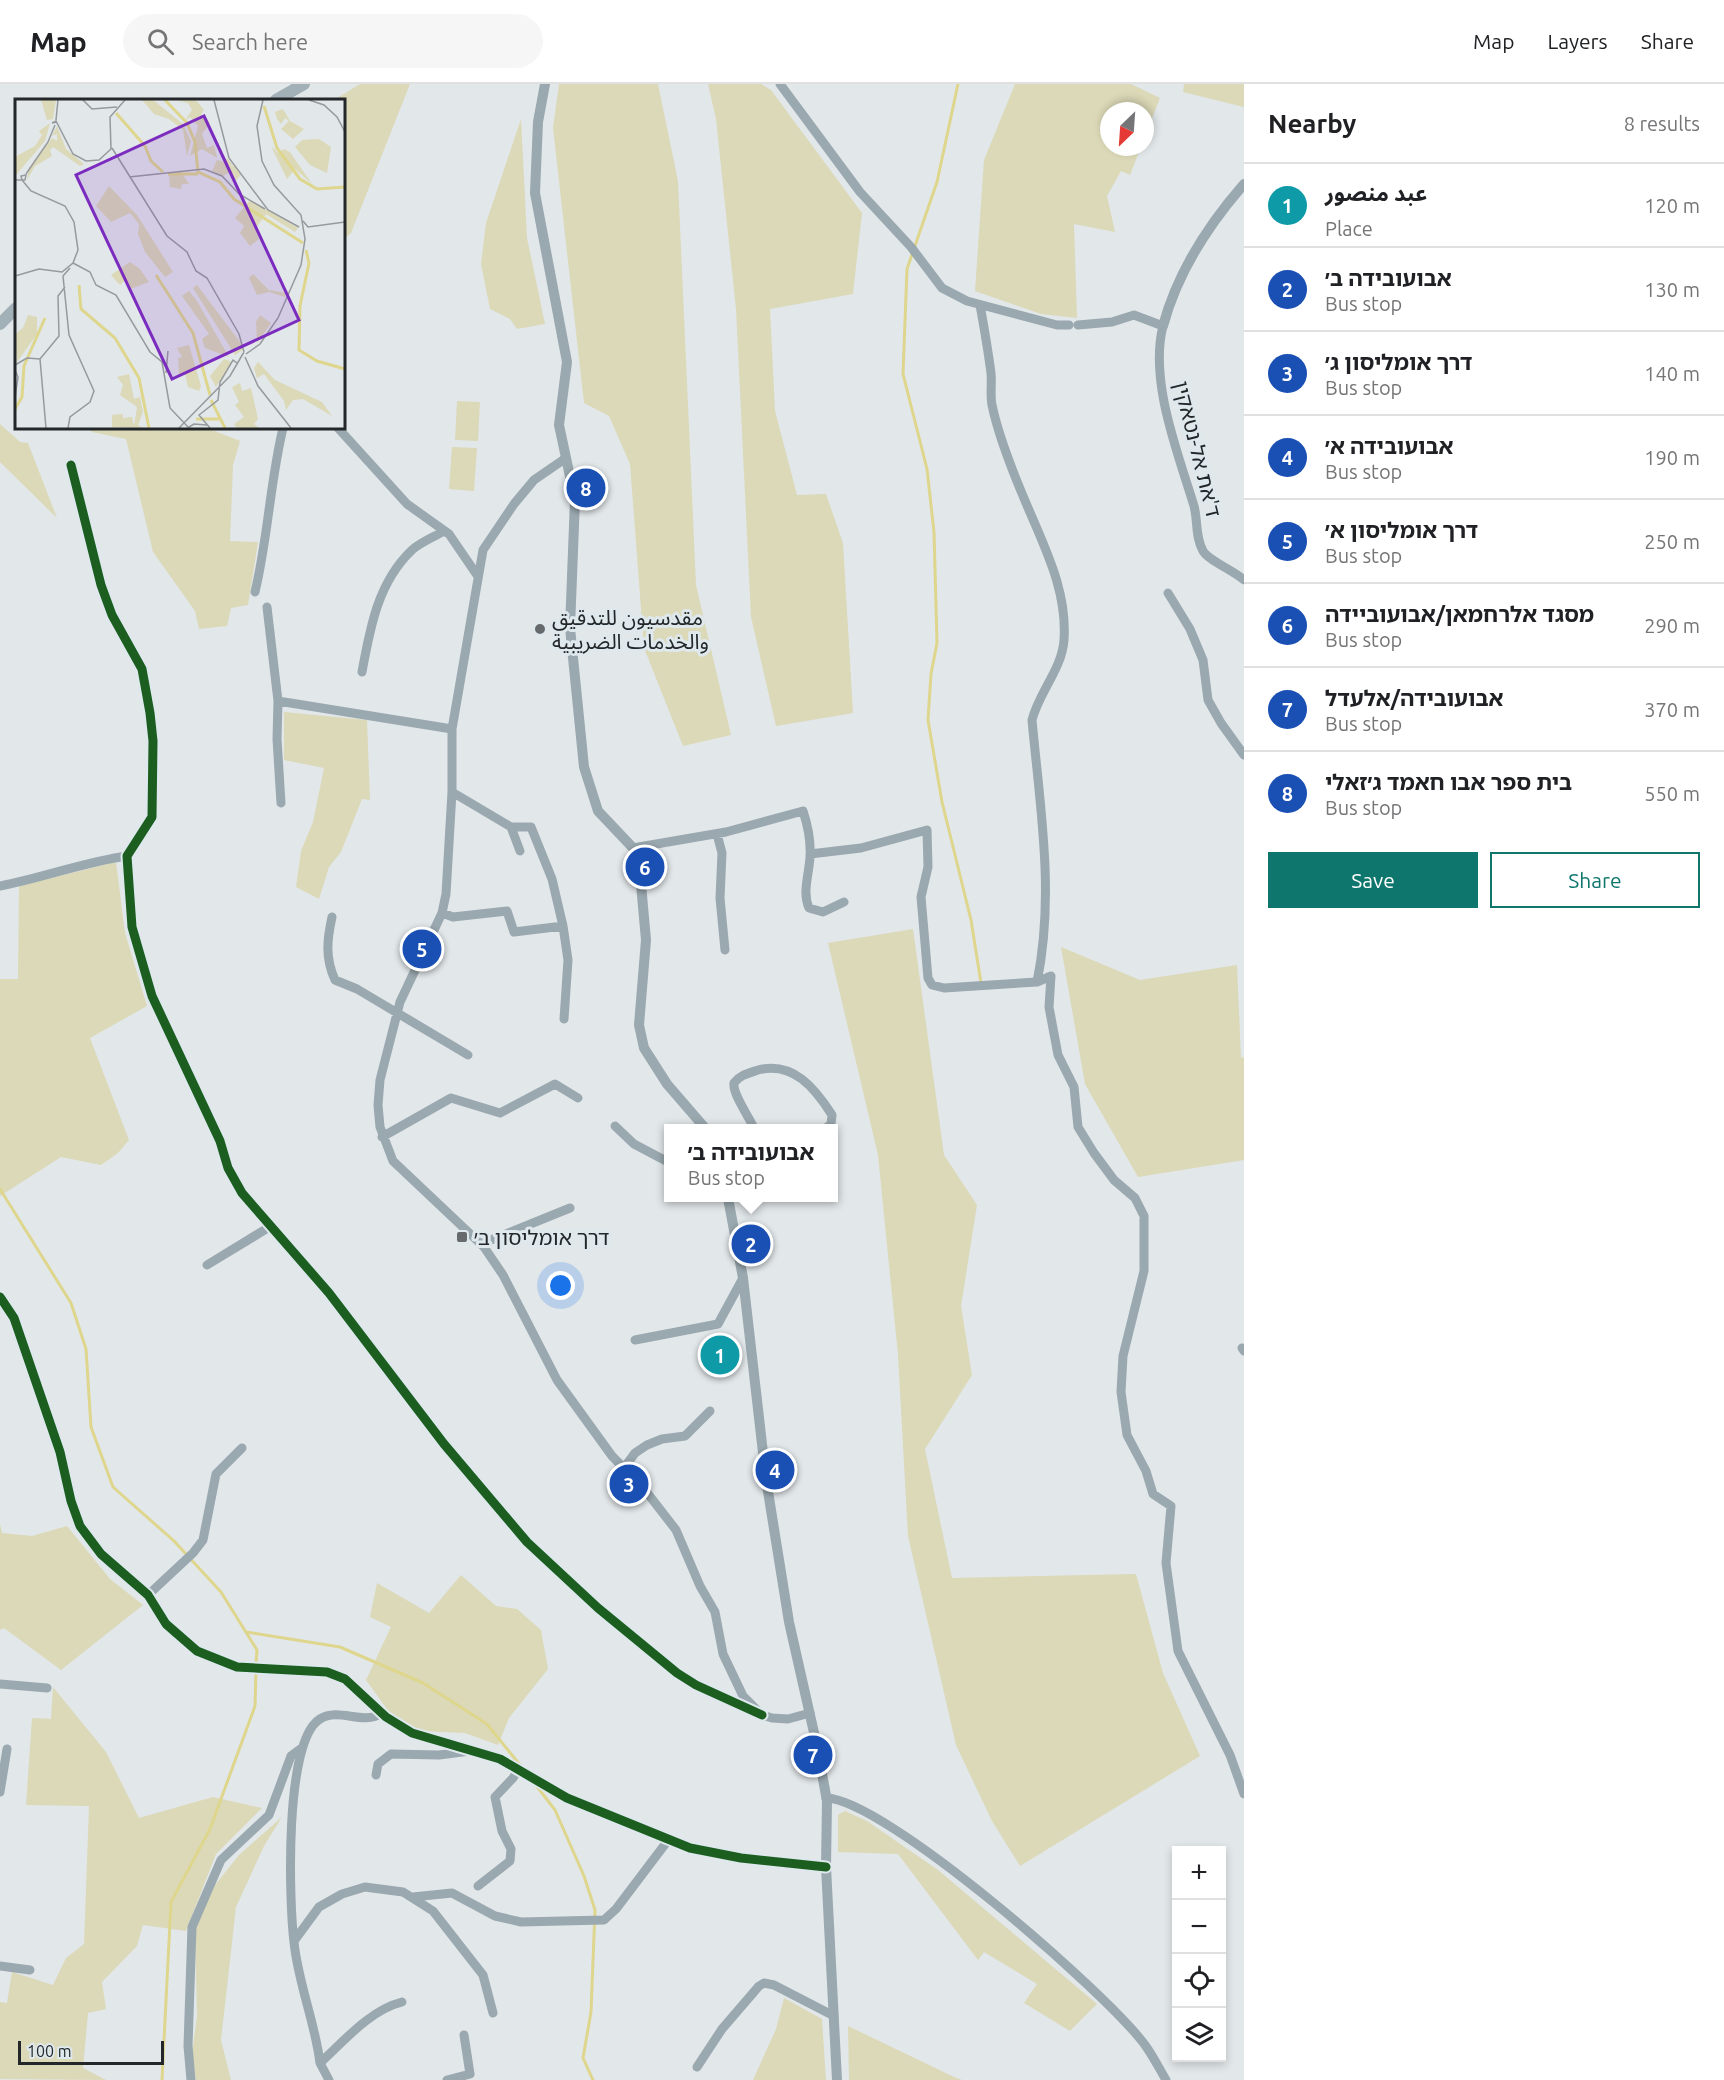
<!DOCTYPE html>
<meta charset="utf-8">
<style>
:root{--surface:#fff;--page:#f6f6f6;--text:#202124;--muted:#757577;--line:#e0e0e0;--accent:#0f766e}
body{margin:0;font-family:Ubuntu,"Noto Sans Arabic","Noto Sans Hebrew",sans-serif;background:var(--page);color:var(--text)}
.controls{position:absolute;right:18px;bottom:18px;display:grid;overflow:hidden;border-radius:0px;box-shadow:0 3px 9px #0003}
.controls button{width:54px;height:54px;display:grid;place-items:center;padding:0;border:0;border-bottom:2px solid var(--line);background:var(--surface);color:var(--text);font:30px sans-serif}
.compass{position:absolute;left:1100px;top:18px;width:54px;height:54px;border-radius:50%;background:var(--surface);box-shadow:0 3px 9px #0003;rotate:205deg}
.scale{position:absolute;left:18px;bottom:15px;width:146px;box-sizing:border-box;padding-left:6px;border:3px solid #232729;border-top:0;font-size:16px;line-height:21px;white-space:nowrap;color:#232729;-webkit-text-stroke:4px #dee8ed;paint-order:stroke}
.you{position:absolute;left:561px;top:1202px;width:21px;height:21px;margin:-15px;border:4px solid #fff;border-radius:50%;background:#1a73e8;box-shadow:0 0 0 9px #1a73e833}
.badge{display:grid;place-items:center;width:39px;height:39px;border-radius:50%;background:var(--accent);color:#fff;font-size:20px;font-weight:700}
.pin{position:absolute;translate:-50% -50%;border:3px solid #fff;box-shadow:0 2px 6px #0006}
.popup{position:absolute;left:664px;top:1040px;width:174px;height:78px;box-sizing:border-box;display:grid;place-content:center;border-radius:0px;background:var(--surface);filter:drop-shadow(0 2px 4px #0005);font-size:20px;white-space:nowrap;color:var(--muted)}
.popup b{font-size:22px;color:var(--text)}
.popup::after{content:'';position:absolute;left:50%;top:100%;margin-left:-12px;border:12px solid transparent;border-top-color:var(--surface)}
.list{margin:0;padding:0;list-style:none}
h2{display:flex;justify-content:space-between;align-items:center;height:78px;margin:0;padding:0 24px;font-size:26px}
h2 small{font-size:20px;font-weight:400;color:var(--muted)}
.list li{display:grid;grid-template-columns:39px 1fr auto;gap:18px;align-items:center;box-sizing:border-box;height:84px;padding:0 24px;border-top:2px solid var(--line)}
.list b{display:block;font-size:22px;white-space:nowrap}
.list p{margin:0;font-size:20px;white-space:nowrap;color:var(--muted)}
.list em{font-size:20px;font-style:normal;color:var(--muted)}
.actions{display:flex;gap:12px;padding:18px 24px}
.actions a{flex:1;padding:14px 0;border:2px solid var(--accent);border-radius:0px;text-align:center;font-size:21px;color:var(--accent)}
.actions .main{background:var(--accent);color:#fff}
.icon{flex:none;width:33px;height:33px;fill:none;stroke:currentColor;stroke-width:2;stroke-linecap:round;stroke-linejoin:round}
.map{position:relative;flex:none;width:1244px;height:1996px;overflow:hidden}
header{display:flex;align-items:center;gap:36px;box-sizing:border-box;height:84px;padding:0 30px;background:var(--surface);border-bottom:2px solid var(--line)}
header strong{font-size:28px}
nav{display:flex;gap:33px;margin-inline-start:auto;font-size:21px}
.search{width:420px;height:54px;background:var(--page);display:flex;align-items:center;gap:15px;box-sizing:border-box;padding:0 21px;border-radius:33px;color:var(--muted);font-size:22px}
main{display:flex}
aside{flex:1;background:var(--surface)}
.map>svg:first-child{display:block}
.green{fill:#dbd9b7}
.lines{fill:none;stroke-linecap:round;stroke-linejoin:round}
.stream{stroke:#ded68d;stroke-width:3}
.minor{stroke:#9aa8af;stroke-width:9}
.tertiary{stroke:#9aa8af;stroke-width:10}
.secondary{stroke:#a2b0b7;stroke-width:12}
.cycleway-casing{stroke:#dee8ed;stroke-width:13}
.cycleway{stroke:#1b5e20;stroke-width:9}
.poi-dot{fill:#666a6d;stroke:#dee8ed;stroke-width:2}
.labels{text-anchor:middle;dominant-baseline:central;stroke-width:6;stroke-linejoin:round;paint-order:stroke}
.street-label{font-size:21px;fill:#232729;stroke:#dee8ed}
.poi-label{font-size:21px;fill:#232729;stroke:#dee8ed;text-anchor:start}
.inset-river{fill:none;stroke:#ded68d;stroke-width:3}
.inset-road{fill:none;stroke:#969a9d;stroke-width:1.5}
.view{fill:#7b2cbf;fill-opacity:0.15;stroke:#7b2cbf;stroke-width:3}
.inset-edge{fill:none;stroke:#232729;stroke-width:3}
</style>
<header>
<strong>Map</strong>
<div class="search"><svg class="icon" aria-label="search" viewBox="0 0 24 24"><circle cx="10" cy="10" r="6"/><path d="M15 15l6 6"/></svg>Search here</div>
<nav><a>Map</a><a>Layers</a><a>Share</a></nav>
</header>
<main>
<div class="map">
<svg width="1244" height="1996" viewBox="0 0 1244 1996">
<rect width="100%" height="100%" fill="#e2e7ea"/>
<!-- green -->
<path class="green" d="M 360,0 L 410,0 L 351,149 L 344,155 L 344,16 L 334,16 Z
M 559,0 L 658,0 L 678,97 L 696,501 L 731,651 L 683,662 L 644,564 L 630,380 L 609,332 L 584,319 L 553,44 Z
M 708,0 L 761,0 L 771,6 L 862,129 L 853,210 L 770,225 L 775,327 L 797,411 L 826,410 L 843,459 L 853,629 L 776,642 L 751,533 L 736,225 L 716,35 Z
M 1015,0 L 1131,0 L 1160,14 L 1145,52 L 1145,27 L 1109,27 L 1109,63 L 1141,63 L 1130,91 L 1121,87 L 1107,112 L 1115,148 L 1074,140 L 1077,234 L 1041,230 L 975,207 L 984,76 Z
M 1184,0 L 1244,0 L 1244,23 L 1183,8 Z
M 521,35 L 527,154 L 545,240 L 517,245 L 510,235 L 490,225 L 481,180 L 486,139 Z
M 457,317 L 480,318 L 478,357 L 455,356 Z
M 0,340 L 20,358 L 28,359 L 57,434 L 0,378 Z
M 88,344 L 168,344 L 169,346 L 207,344 L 240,357 L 233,381 L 230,457 L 258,458 L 248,521 L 231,524 L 227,542 L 199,545 L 195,527 L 153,468 L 126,355 L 92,348 Z
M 452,363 L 477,364 L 474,407 L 449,405 Z
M 284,628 L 367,636 L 370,716 L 362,715 L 341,768 L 329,783 L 319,815 L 296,803 L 301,767 L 313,738 L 324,684 L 284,676 Z
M 116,778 L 125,849 L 147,922 L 90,954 L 129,1056 L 118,1069 L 101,1081 L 61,1073 L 0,1112 L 0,895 L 18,895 L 19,802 Z
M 913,845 L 944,1071 L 977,1121 L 961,1222 L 972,1291 L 925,1365 L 952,1494 L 1136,1490 L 1163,1589 L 1200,1672 L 1020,1782 L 992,1737 L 956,1661 L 908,1452 L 898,1271 L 878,1071 L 828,859 Z
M 1061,863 L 1140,896 L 1237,881 L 1241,974 L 1244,973 L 1244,1076 L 1138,1093 L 1085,1000 Z
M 0,1440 L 2,1449 L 32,1452 L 67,1442 L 110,1495 L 143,1521 L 61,1586 L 4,1544 L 0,1546 Z
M 461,1491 L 496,1522 L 517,1525 L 541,1546 L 548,1585 L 509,1634 L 498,1661 L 465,1649 L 421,1647 L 389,1628 L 366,1596 L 391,1543 L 370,1533 L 377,1499 L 429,1529 Z
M 53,1603 L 106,1668 L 139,1734 L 213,1713 L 262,1724 L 216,1770 L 186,1847 L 143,1841 L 137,1862 L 102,1898 L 106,1925 L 88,1929 L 83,1984 L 106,1996 L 0,1995 L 0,1918 L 7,1919 L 12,1888 L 53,1901 L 66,1874 L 84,1860 L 89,1722 L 26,1721 L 32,1634 L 51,1635 Z
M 845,1727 L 867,1737 L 938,1786 L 1097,1920 L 1070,1947 L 1024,1919 L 1037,1900 L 984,1868 L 978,1876 L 898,1770 L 838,1768 L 838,1731 Z
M 282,1733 L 264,1762 L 236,1823 L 221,1956 L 231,1996 L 196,1996 L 192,1970 L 197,1932 L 195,1843 L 215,1801 L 239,1771 Z
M 784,1914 L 822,1935 L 826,1996 L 753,1996 L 776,1945 Z
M 848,1942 L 954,1993 L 962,1996 L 849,1996 Z"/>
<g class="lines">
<!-- stream -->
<path class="stream" d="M 958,0 L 937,98 L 907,185 L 903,290 L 927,385 L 934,448 L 937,559 L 931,590 L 928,636 L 942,718 L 971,836 L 981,899
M 0,1105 L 71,1219 L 86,1265 L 91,1343 L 113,1403 L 174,1457 L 221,1508 L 257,1566 L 256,1580
M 246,1548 L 340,1563 L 423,1599 L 487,1640 L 520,1681
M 535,1700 L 555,1726 L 584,1792 L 595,1826 L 591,1928 L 583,1974 L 593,1996
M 162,1996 L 171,1818 L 210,1745 L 255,1622 L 256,1587"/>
<!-- minor -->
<path class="minor" d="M 780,0 L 860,108 L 911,163 L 942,204 L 967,217 L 1057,241 L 1069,241
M 1078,241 L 1112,238 L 1134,231 L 1163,242 C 1149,297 1178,369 1194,422 C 1198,437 1195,453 1203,467 C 1208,476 1234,487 1244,496
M 338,344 L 407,420 L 449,450 L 477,491
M 566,374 L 534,396 L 514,420 L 483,466 L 452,645 L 452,708 L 446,810 L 442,829 L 400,918 L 380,996 L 378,1021 L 380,1043 L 393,1077 L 484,1163 L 503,1191 L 557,1296 L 612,1372 L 645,1406 L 676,1446 L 700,1502 L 715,1528 L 723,1570 L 743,1612 L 762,1631 L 772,1634 L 788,1635 L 810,1629
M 71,381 L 101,501 L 112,531 L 142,585 L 150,629 L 153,657 L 152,733 L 127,772 L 132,843 L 152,912 L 220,1057 L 228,1084 L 242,1109 L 329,1209 L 444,1360 L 527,1458 L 598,1524 L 677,1589 L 696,1601 L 762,1631
M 255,508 C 268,454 270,398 283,344
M 1168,509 L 1190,545 L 1203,576 L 1208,616 L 1221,639 L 1244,671
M 267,523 L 278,617
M 362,588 C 370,544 378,498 412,466 C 421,458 434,453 444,447
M 452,708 L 511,743 L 520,767
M 281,719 L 277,655 L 278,617 L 452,645
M 511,743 L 531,743 L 552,795 L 563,842 L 568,876 L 564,935
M 717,750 L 722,769 L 720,814 L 725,866
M 633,764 L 726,748 L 803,727 C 808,742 811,757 810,773 C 809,791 802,808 809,824 L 823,828 L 844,818
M 810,770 L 861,764 L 927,746 L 928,783 L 921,813 L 928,894 L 932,901 L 944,904 L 1037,898 C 1055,811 1040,723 1032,636 C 1039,608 1062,585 1064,556 C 1067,511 1049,473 1032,433 C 1018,401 999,355 992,321 C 990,311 992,299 991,289 C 988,266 984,243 980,221
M 0,802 C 42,794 84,778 127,772
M 442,829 L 453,833 L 507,827 L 514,848 L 563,842
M 332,833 C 327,856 325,874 335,896 L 357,905 L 468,971
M 1037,898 L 1051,892 L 1049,923 L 1058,971 L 1074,1003 L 1078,1043 L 1094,1069 L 1114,1096 L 1135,1114 L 1144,1132 L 1144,1187 L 1123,1272 L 1121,1308 L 1127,1351 L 1146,1387 L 1153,1410 L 1171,1422 L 1166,1479 L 1178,1567 L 1230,1671 L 1244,1710
M 615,1042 L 634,1060 L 668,1078
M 754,1044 C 749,1033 732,1009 734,999 C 740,991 749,989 758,986 C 793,977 815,1004 832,1031 L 831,1040 L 826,1044
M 382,1053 L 451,1014 L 500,1029 L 555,1000 L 578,1014
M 481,1160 L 570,1124
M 207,1181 L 271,1142
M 635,1256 L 718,1240 L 743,1194
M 1242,1264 L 1244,1267
M 624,1384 L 635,1369 L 647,1361 L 662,1355 L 685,1352 L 710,1327
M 148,1511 L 193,1469 L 203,1456 L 216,1390 L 242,1364
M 0,1600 L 47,1604
M 376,1691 L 378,1680 L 391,1670 L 439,1671 L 470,1667
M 0,1708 L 7,1665
M 826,1714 C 885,1715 1107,1909 1145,1961 C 1153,1972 1159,1984 1166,1996
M 478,1802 L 510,1777 L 511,1765 L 502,1747 L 495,1713 L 513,1694 L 519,1684
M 413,1813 L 452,1809 L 495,1832 L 521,1838 L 604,1836 L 616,1825 L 669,1755
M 294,1857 L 319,1823 L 342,1810 L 365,1803 L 403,1808 L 433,1827 L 483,1891 L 493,1929
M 0,1882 L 30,1886
M 320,1979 C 344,1957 370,1926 402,1918
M 697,1983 L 722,1945 L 759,1902 L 764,1899 L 774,1901 L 834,1932
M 191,1996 L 188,1962 L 192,1843 L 221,1776 L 269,1731 L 291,1672 L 302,1664
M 329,1996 L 320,1979 C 315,1938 298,1899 294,1858 C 289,1818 284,1656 320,1635 C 340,1623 362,1642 382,1629
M 447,1996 L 470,1990 L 464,1951"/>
<!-- tertiary -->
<path class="tertiary" d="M 545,0 L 538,38 L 535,109 L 567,278 L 559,341 L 575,416 L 570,544 L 584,683 L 598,727 L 633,764 L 639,778 L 646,856 L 639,941 L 644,964 L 667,1000 L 705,1044
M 1163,242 C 1177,190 1209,140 1244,100
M 728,1114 L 743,1194 L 766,1395 L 789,1538 L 817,1662 L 827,1717 L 826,1783 L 837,1996
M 0,1213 L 14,1234 L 60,1368 L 71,1417 L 80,1442 L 101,1470 L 148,1511 L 166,1540 L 197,1567 L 237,1583 L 327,1588 L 345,1595 L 386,1633 L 412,1649 L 500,1675 L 567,1714 L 690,1764 L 741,1774 L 826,1783"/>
<!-- secondary -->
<path class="secondary" d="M 276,16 L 304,0
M 0,240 L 16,224"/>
<!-- cycleway casing -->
<g class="cycleway-casing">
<path id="cycleway" d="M 71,381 L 101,501 L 112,531 L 142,585 L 150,629 L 153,657 L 152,733 L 127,772 L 132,843 L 152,912 L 220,1057 L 228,1084 L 242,1109 L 329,1209 L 444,1360 L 527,1458 L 598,1524 L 677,1589 L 696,1601 L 762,1631
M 0,1213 L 14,1234 L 60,1368 L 71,1417 L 80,1442 L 101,1470 L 148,1511 L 166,1540 L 197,1567 L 237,1583 L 327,1588 L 345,1595 L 386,1633 L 412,1649 L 500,1675 L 567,1714 L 690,1764 L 741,1774 L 826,1783"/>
</g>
<!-- cycleway -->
<use href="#cycleway" class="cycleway"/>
</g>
<!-- markers -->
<g class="poi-dot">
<circle cx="540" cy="545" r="6"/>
<rect x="456" y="1147" width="12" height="12" rx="3"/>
</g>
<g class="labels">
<!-- street labels -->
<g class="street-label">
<text transform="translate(1198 365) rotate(76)">ד'את אל-נטאקין</text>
</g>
<!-- poi labels -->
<g class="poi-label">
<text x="552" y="533">مقدسيون للتدقيق<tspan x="552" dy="24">والخدمات الضريبية</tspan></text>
<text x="474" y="1153">דרך אומליסון ב׳</text>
</g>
</g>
<!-- overview -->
<g transform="translate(15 15)">
<rect width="330" height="330" fill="#e2e7ea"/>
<path d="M 26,1 L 41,1 L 38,20 L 32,21 ZM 127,1 L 138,1 L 168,25 L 176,42 L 172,57 L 168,31 L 154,20 L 139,15 ZM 162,1 L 181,1 L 189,11 L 186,15 L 195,24 L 187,35 L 192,49 L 199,46 L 202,59 L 187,50 L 175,57 L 183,27 L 175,18 L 169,23 L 177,11 L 173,4 ZM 268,10 L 275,22 L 289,30 L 278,40 L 266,30 L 274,22 L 270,19 L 266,25 L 262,20 L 260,13 ZM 35,24 L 30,42 L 0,77 L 0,58 L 20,47 L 27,36 L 24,32 ZM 42,27 L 51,50 L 69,65 L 65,67 L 38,48 L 35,51 L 37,57 L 20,67 L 12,81 L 14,69 L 37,39 L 42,42 L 42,35 L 37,37 ZM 304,40 L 316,48 L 312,74 L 295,66 L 280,48 L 287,41 ZM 256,47 L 263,54 L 269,50 L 275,53 L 297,85 L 280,70 L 272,80 ZM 212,59 L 218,66 L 214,67 L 220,67 L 226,76 L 221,81 L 215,73 L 208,77 L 197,72 L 202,61 L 210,63 ZM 166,73 L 174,85 L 167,85 L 166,90 L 155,88 L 154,75 ZM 94,87 L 122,116 L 158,173 L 150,178 L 130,153 L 123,135 L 124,125 L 115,114 L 96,123 L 81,107 ZM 234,102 L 242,105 L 283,129 L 280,133 L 251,115 L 240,130 L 244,140 L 235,147 L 225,134 L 229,127 L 220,119 ZM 115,163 L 125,170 L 134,183 L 115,190 L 110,181 L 105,186 L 101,182 L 96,176 ZM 238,175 L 254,191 L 271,194 L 270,198 L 254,193 L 242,196 L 234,179 ZM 182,186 L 225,243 L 228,251 L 220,256 L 178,189 ZM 174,192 L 182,202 L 214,258 L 190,249 L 187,240 L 194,235 L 167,197 ZM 13,216 L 22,218 L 22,235 L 2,263 L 0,235 L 8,229 ZM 245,216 L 256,224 L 242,244 L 241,223 ZM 174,246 L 186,287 L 184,292 L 173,288 L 170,275 L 164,275 L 163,259 L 167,258 L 162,249 ZM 209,260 L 217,263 L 201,288 L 195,277 ZM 243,263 L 260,281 L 307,303 L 317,317 L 288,300 L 278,301 L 271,311 L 269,302 L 249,275 L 242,279 L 239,269 ZM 114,275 L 119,300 L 125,298 L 128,313 L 123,326 L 127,329 L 97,328 L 97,316 L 108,315 L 108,319 L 117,318 L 119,327 L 122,308 L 105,296 L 108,286 L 102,278 ZM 225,284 L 227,292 L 236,289 L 243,320 L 239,325 L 244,329 L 222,329 L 219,325 L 229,318 L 220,306 L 224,303 L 217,288 Z" fill="#dbd9b7"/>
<path class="inset-river" d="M 150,1 L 172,24 L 180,43 L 183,73 L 205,83 L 219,100 L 288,144M 249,7 L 262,49 L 285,80 L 302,90 L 330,88M 101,14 L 130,47 L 136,62 L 148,73M 153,75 L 183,75M 291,151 L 294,164 L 285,207 L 284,251 L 302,262 L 330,270M 141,176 L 178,234 L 195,296M 64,186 L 66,210 L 100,239 L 124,279 L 134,329M 196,301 L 210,329M 0,310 L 7,298 L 9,267 L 30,219M 181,320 L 204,320"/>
<path class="inset-road" d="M 68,1 L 77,10 L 102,8M 199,1 L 214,59 L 253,111 L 284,128M 294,1 L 309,6 L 322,18 L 330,33M 41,21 L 43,1M 42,23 L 37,24 L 41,22 L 58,55 L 71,62 L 84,61 L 96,50 L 95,18 L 110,1M 97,49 L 152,137 L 172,153 L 181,172 L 192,179 L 224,235 L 229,253M 11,75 L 33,43 L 40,26M 114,78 L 189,70 L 207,77 L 224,95 L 250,110M 0,81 L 10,81 L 11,76 L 6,77 L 7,81M 288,122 L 293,128 L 330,123M 58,164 L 75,173 L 81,186 L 101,196 L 135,253 L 147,263 L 155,309 L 174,329M 0,177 L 24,170 L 47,173 L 58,164 L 63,151 L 59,123 L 50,107 L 16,92 L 7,81M 231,255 L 245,245 L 263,219 L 286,166 L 290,140 L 286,116 L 259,86 L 247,62 L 242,27 L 248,1M 230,258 L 243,287 L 276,329M 25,260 L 44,237 L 43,197 L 50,188M 25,260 L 31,329M 0,266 L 12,259 L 25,260M 0,271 L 3,278 L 0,298M 151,274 L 153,252M 174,328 L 179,325 L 192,326M 53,329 L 55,318 L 75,303 L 79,292 L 54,236 L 48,177 L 55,169M 164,329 L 215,277 L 229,253M 195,329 L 184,316 L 203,301 L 205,283 L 218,261 L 222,264"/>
<path class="view" d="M 189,17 L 284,221 L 157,280 L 61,76 Z"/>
<rect width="330" height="330" class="inset-edge"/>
</g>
</svg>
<div class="controls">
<button>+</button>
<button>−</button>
<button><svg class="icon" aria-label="locate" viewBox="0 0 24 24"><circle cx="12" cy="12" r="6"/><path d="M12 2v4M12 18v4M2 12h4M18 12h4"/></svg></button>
<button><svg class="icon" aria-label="layers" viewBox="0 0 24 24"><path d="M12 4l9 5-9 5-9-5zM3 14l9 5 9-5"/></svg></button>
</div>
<svg class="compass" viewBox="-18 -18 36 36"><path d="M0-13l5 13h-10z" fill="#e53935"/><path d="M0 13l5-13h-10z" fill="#757577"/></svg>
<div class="scale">100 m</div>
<div class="you"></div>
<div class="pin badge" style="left:720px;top:1271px;background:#0f9aa8">1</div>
<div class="pin badge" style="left:751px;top:1160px;background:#1a4fb4">2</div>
<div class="popup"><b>אבועובידה ב׳</b>Bus stop</div>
<div class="pin badge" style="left:629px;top:1400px;background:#1a4fb4">3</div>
<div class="pin badge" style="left:775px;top:1386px;background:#1a4fb4">4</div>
<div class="pin badge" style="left:422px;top:865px;background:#1a4fb4">5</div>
<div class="pin badge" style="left:645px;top:783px;background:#1a4fb4">6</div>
<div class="pin badge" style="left:813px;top:1671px;background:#1a4fb4">7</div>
<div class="pin badge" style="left:586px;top:404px;background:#1a4fb4">8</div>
</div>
<aside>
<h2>Nearby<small>8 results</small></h2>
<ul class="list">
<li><span class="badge" style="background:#0f9aa8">1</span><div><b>عبد منصور</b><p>Place</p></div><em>120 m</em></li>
<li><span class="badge" style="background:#1a4fb4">2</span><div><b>אבועובידה ב׳</b><p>Bus stop</p></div><em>130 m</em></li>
<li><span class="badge" style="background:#1a4fb4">3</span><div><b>דרך אומליסון ג׳</b><p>Bus stop</p></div><em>140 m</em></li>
<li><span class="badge" style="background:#1a4fb4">4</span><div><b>אבועובידה א׳</b><p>Bus stop</p></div><em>190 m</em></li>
<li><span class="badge" style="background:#1a4fb4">5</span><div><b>דרך אומליסון א׳</b><p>Bus stop</p></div><em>250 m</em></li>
<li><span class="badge" style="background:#1a4fb4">6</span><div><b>מסגד אלרחמאן/אבועוביידה</b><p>Bus stop</p></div><em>290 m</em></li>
<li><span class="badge" style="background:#1a4fb4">7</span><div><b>אבועובידה/אלעדל</b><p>Bus stop</p></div><em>370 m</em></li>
<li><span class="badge" style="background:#1a4fb4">8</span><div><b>בית ספר אבו חאמד ג׳זאלי</b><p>Bus stop</p></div><em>550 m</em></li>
</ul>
<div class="actions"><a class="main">Save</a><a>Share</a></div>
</aside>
</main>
